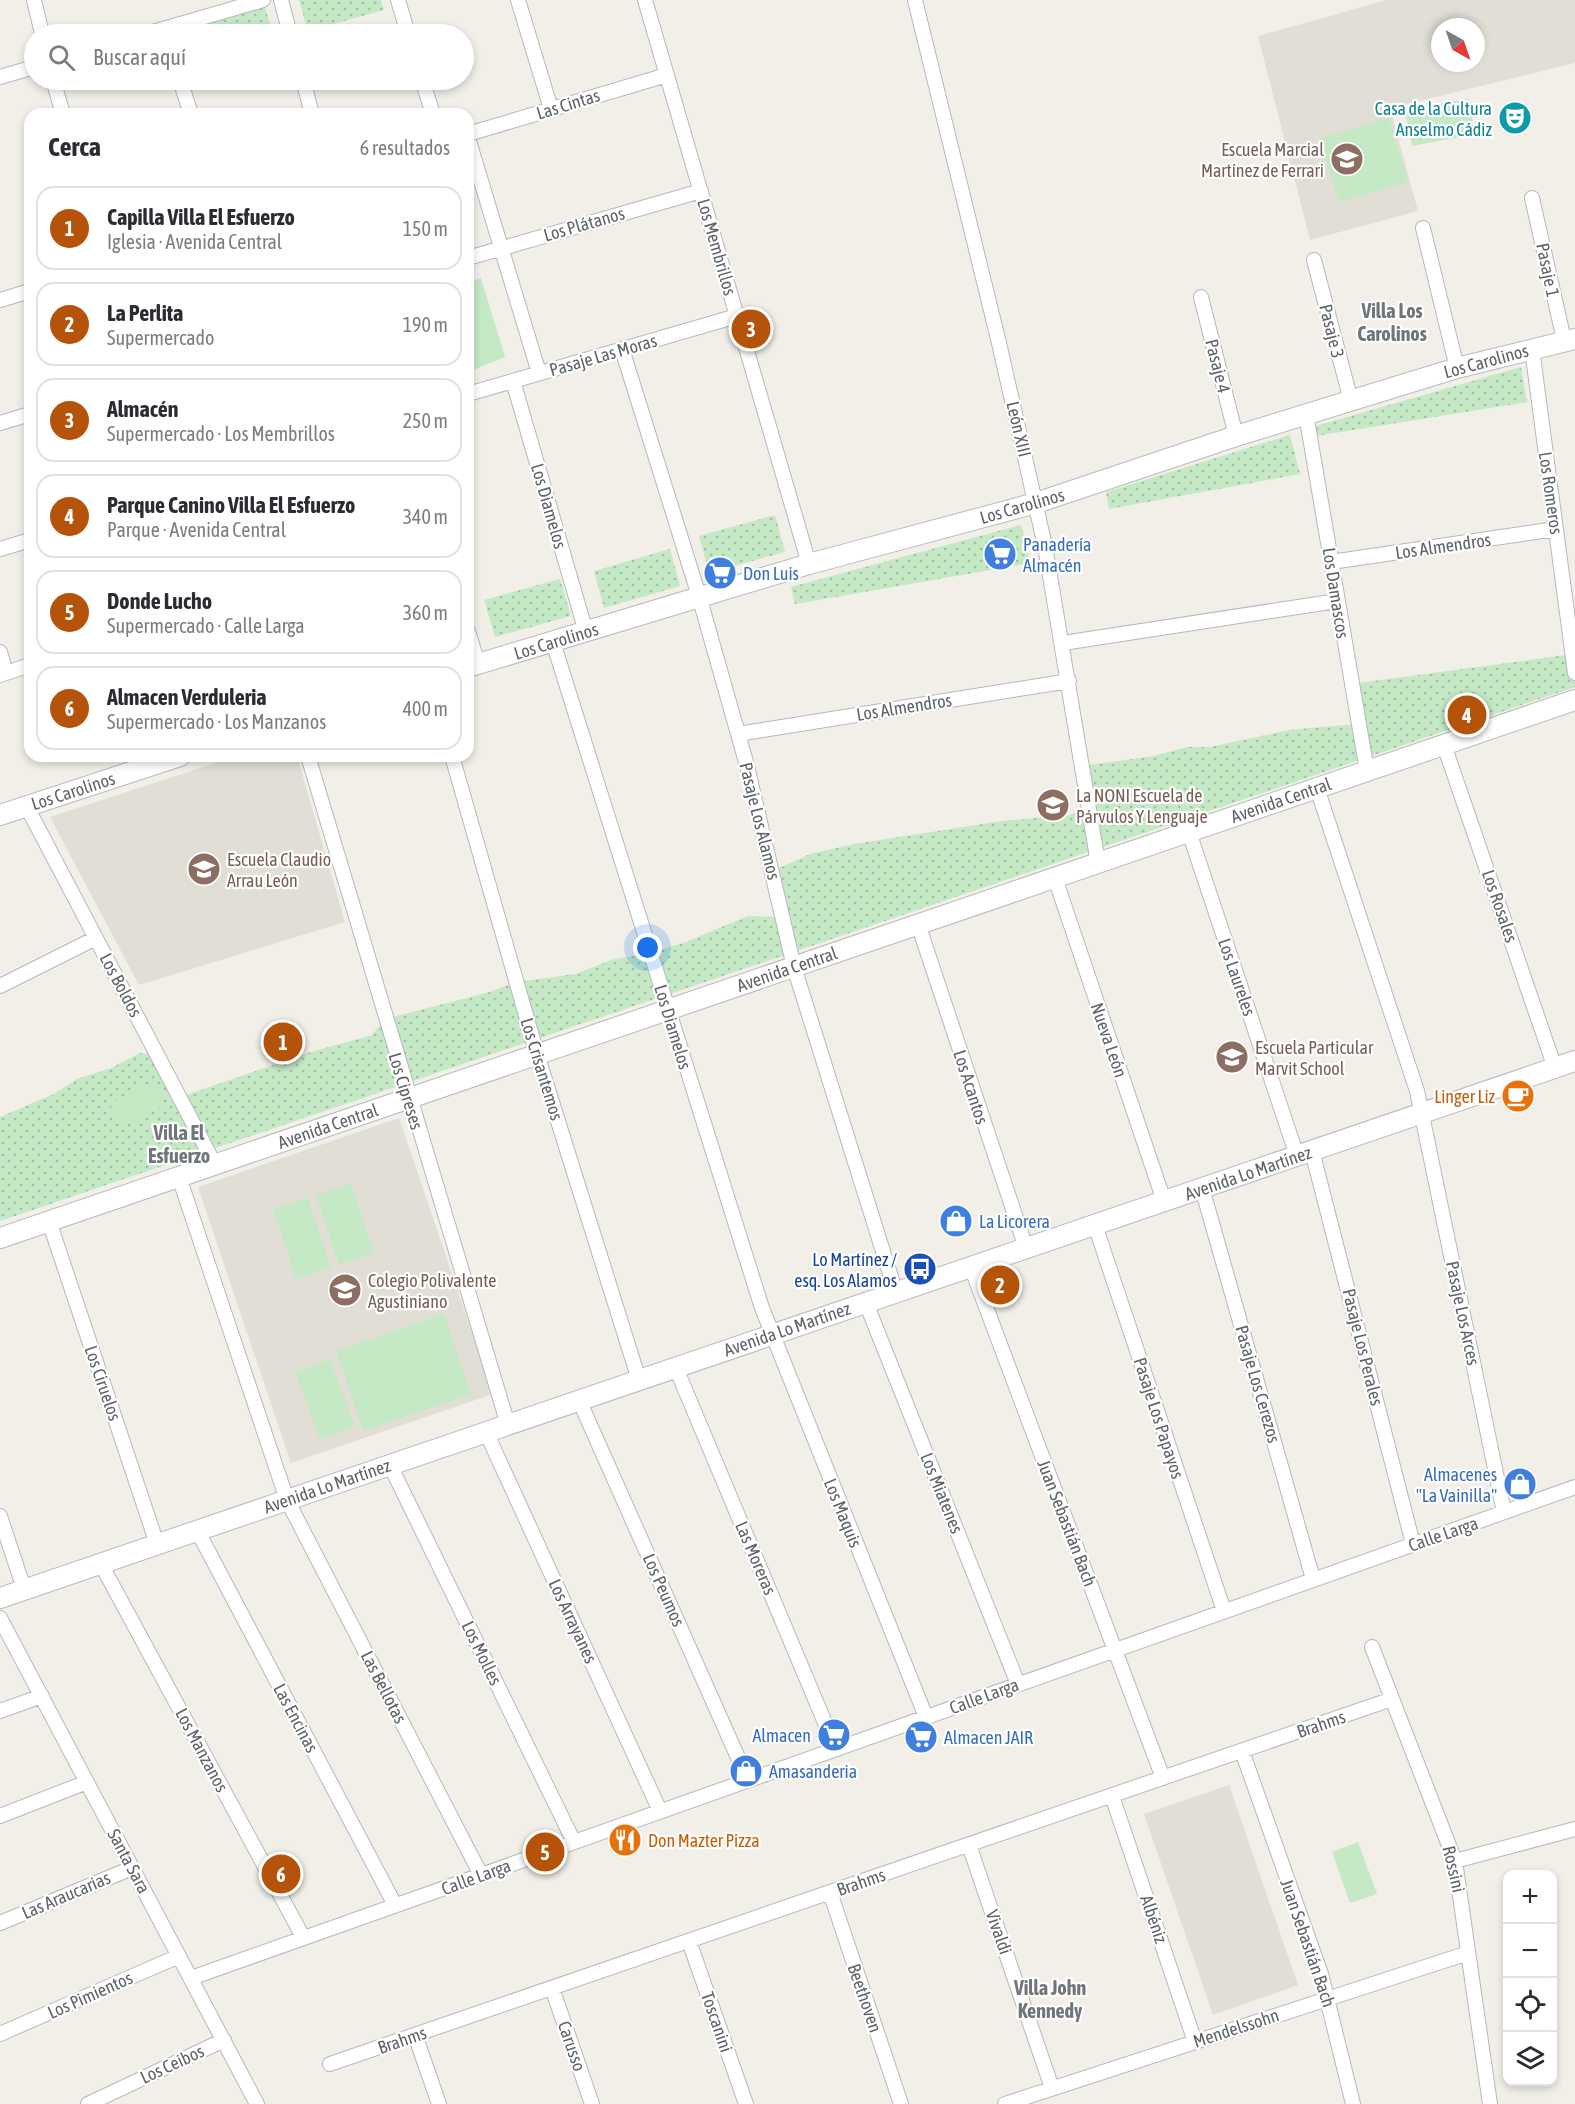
<!DOCTYPE html>
<html lang="es">
<meta charset="utf-8">
<style>
:root{--surface:#fff;--page:#f2f2f3;--text:#2b2b33;--muted:#7c7c81;--line:#e1e1e2;--accent:#b45309}
body{margin:0;font-family:"Asap Condensed",sans-serif;background:var(--page);color:var(--text)}
.controls{position:absolute;right:18px;bottom:18px;display:grid;overflow:hidden;border-radius:12px;box-shadow:0 3px 9px #0003}
.controls button{width:54px;height:54px;display:grid;place-items:center;padding:0;border:0;border-bottom:2px solid var(--line);background:var(--surface);color:var(--text);font:30px sans-serif}
.compass{position:absolute;left:1431px;top:18px;width:54px;height:54px;border-radius:50%;background:var(--surface);box-shadow:0 3px 9px #0003;rotate:140deg}
.you{position:absolute;left:648px;top:948px;width:21px;height:21px;margin:-15px;border:4px solid #fff;border-radius:50%;background:#1a73e8;box-shadow:0 0 0 9px #1a73e833}
.badge{display:grid;place-items:center;width:39px;height:39px;border-radius:50%;background:var(--accent);color:#fff;font-size:20px;font-weight:700}
.pin{position:absolute;translate:-50% -50%;border:3px solid #fff;box-shadow:0 2px 6px #0006}
.list{margin:0;padding:0;list-style:none}
h2{display:flex;justify-content:space-between;align-items:center;height:78px;margin:0;padding:0 24px;font-size:26px}
h2 small{font-size:20px;font-weight:400;color:var(--muted)}
.list li{display:grid;grid-template-columns:39px 1fr auto;gap:18px;align-items:center;box-sizing:border-box;height:84px;margin:0 12px 12px;padding:0 12px;border:2px solid var(--line);border-radius:18px}
.list b{display:block;font-size:22px;white-space:nowrap}
.list p{margin:0;font-size:20px;white-space:nowrap;color:var(--muted)}
.list em{font-size:20px;font-style:normal;color:var(--muted)}
.icon{flex:none;width:33px;height:33px;fill:none;stroke:currentColor;stroke-width:2;stroke-linecap:round;stroke-linejoin:round}
.map{position:relative;flex:none;width:1575px;height:2104px;overflow:hidden}
.search{position:absolute;background:var(--surface);box-shadow:0 3px 9px #0003;left:24px;top:24px;width:450px;height:66px;display:flex;align-items:center;gap:15px;box-sizing:border-box;padding:0 21px;border-radius:33px;color:var(--muted);font-size:22px}
.panel{position:absolute;background:var(--surface);box-shadow:0 3px 9px #0003;left:24px;top:108px;width:450px;height:654px;border-radius:18px}
.map>svg:first-child{display:block}
.education{fill:#e1ded6;fill-rule:evenodd}
.grass{fill:url(#grass-dots)}
.garden{fill:#c5e8c5}
.lines{fill:none;stroke-linecap:round;stroke-linejoin:round}
.street-casing{stroke:#b5b8bc;stroke-width:16}
.secondary-casing{stroke:#b6babf;stroke-width:22}
.street{stroke:#fff;stroke-width:14}
.secondary{stroke:#fff;stroke-width:20}
.labels{text-anchor:middle;dominant-baseline:central;stroke-width:4.5;stroke-linejoin:round;paint-order:stroke}
.street-label{font-size:18px;fill:#5f6368;stroke:#fff}
.culture-label{font-size:18px;fill:#0d838f;stroke:#fff;text-anchor:end}
.education-label{font-size:18px;fill:#785e54;stroke:#fff;text-anchor:start}
.shop-label{font-size:18px;fill:#366cbe;stroke:#fff;text-anchor:start}
.food-label{font-size:18px;fill:#c56008;stroke:#fff;text-anchor:end}
.transit-label{font-size:18px;fill:#164399;stroke:#fff;text-anchor:end}
.neighbourhood-label{font-size:20px;font-weight:bold;fill:#70757a;stroke:#fff}
</style>
<div class="map">
<svg width="1575" height="2104" viewBox="0 0 1575 2104">
<defs>
<pattern id="grass-dots" width="8" height="8" patternUnits="userSpaceOnUse" patternTransform="scale(1.5)"><rect width="8" height="8" fill="#c5e8c5"/><path d="M2 2h.1M6 6h.1" fill="none" stroke="#a3c0a4" stroke-width="1.8" stroke-linecap="round"/></pattern>
</defs>
<rect width="100%" height="100%" fill="#f1efe8"/>
<!-- education -->
<path class="education" d="M 1387,0 L 1575,0 L 1575,63 L 1390,108 L 1418,211 L 1310,240 L 1258,36 ZM 1440,27 L 1476,27 L 1476,63 L 1440,63 Z
M 237,756 L 297,756 L 345,922 L 139,985 L 50,817 Z
M 399,1118 L 493,1394 L 291,1463 L 198,1187 Z
M 1229,1785 L 1298,1985 L 1213,2015 L 1144,1814 Z"/>
<!-- grass -->
<path class="grass" d="M 299,0 L 381,0 L 384,10 L 308,31 Z
M 265,7 L 273,34 L 191,34 L 189,28 Z
M 1521,367 L 1527,402 L 1316,436 L 1316,426 Z
M 1290,435 L 1300,474 L 1109,509 L 1106,492 Z
M 775,515 L 785,552 L 709,573 L 699,536 Z
M 1021,525 L 1031,563 L 795,604 L 791,587 Z
M 670,549 L 680,586 L 604,608 L 594,571 Z
M 560,579 L 571,616 L 495,637 L 484,600 Z
M 1575,625 L 1575,687 L 0,1221 L 0,1117 L 54,1094 L 77,1079 L 111,1068 L 140,1053 L 158,1056 L 180,1097 L 311,1052 L 372,1035 L 385,1019 L 490,992 L 516,982 L 576,974 L 611,960 L 650,953 L 686,942 L 748,916 L 782,917 L 773,871 L 810,854 L 854,844 L 1002,821 L 1070,815 L 1089,806 L 1082,766 L 1154,756 L 1187,747 L 1210,747 L 1289,730 L 1357,724 L 1351,684 L 1566,655 Z"/>
<!-- garden -->
<path class="garden" d="M 1468,99 L 1475,134 L 1412,146 L 1405,111 Z
M 1389,118 L 1408,182 L 1339,202 L 1320,138 Z
M 481,278 L 505,357 L 468,372 L 468,282 Z
M 149,1084 L 156,1086 L 164,1102 L 162,1106 L 125,1125 L 120,1124 L 111,1107 L 114,1102 Z
M 351,1184 L 374,1253 L 339,1265 L 316,1195 Z
M 308,1198 L 331,1267 L 296,1279 L 273,1209 Z
M 444,1314 L 471,1394 L 363,1431 L 336,1351 Z
M 330,1359 L 355,1426 L 320,1439 L 295,1372 Z
M 1358,1842 L 1377,1894 L 1350,1903 L 1332,1852 Z"/>
<g class="lines">
<!-- street casing -->
<g class="street-casing">
<path id="street" d="M 34,0 L 42,34
M 281,0 L 290,34
M 398,0 L 408,34
M 518,0 L 551,109
M 645,0 L 809,564
M 915,0 L 999,343 L 1045,546 L 1098,863
M 146,34 L 263,0
M 0,77 L 34,67
M 53,80 L 63,114
M 180,80 L 191,114
M 303,80 L 312,114
M 422,80 L 433,114
M 468,134 L 667,75
M 468,138 L 539,373
M 1532,198 L 1564,340
M 1423,228 L 1457,368
M 468,258 L 701,191
M 1314,260 L 1351,401
M 1201,297 L 1236,436
M 0,300 L 30,291
M 622,349 L 699,596 L 746,762 L 794,967 L 896,1293
M 1532,349 L 1575,673
M 513,381 L 586,632
M 468,394 L 737,316
M 1306,414 L 1367,771
M 0,423 L 30,414
M 0,549 L 30,540
M 1331,562 L 1556,529
M 468,631 L 478,664
M 553,642 L 762,1308 L 926,1717
M 1063,643 L 1337,601
M 0,652 L 6,673
M 0,675 L 30,665
M 738,734 L 1069,681
M 1444,745 L 1555,1068
M 308,756 L 508,1425
M 452,756 L 537,1054 L 639,1380
M 1317,788 L 1417,1091 L 1504,1512
M 27,807 L 215,1165
M 1189,832 L 1297,1156
M 1055,878 L 1164,1201
M 918,924 L 1026,1248
M 0,986 L 96,938
M 1312,1151 L 1413,1544
M 179,1177 L 287,1500 L 481,1875
M 1202,1188 L 1313,1579
M 49,1221 L 157,1544
M 1095,1225 L 1224,1611
M 971,1267 L 1163,1778
M 866,1303 L 1018,1684
M 676,1368 L 836,1749
M 579,1400 L 748,1780
M 486,1432 L 660,1811
M 390,1465 L 574,1842
M 0,1516 L 24,1589
M 197,1530 L 395,1905
M 101,1564 L 303,1937
M 0,1618 L 257,2104
M 1372,1647 L 1455,1861 L 1490,2104
M 0,1711 L 42,1696
M 1242,1751 L 1321,1974 L 1353,2104
M 1112,1796 L 1195,2042
M 0,1816 L 87,1782
M 969,1845 L 1052,2088
M 1455,1861 L 1575,1829
M 830,1892 L 901,2104
M 0,1923 L 132,1868
M 689,1941 L 746,2104
M 191,1978 L 1575,1487
M 552,1988 L 592,2104
M 0,2034 L 179,1956
M 415,2035 L 439,2104
M 330,2064 L 1392,1699
M 88,2104 L 224,2040
M 1005,2104 L 1468,1953"/>
</g>
<!-- secondary casing -->
<g class="secondary-casing">
<path id="secondary" d="M 468,667 L 809,564 L 1036,503 L 1236,436 L 1457,368 L 1575,339
M 0,815 L 180,756
M 0,1238 L 1575,700
M 0,1598 L 1575,1061"/>
</g>
<!-- street -->
<use href="#street" class="street"/>
<!-- secondary -->
<use href="#secondary" class="secondary"/>
</g>
<!-- icons -->
<defs>
<g id="theatre-disc" transform="scale(1.725)"><circle r="9.5" fill="#0f9aa8" stroke="#fff"/><path d="M-5-5.5Q0-4 5-5.5V0Q5 5 0 6Q-5 5-5 0ZM-3.3-2.5H-1v1.5H-3.3ZM1-2.5H3.3v1.5H1ZM-2.8 1Q0 5.5 2.8 1Z" fill="#fff"/></g>
<g id="school-disc" transform="scale(1.725)"><circle r="9.5" fill="#8d6e63" stroke="#fff"/><path d="M0-5L7-2L0 1L-7-2ZM-4 1L0 2.5L4 1V4Q0 6-4 4Z" fill="#fff"/></g>
<g id="supermarket-disc" transform="scale(1.725)"><circle r="9.5" fill="#3f7fe0" stroke="#fff"/><path d="M-6-5.5h2.5l.6 2H6L4.5 2H-2.5L-4.4-4H-6ZM-1.5 3.2a1.3 1.3 0 1 0 .1 0ZM3 3.2a1.3 1.3 0 1 0 .1 0Z" fill="#fff"/></g>
<g id="cafe-disc" transform="scale(1.725)"><circle r="9.5" fill="#e8710a" stroke="#fff"/><path d="M-5.5-4.5H6V0H3Q3 3.5 0 3.5H-2.5Q-5.5 3.5-5.5 0ZM3-3.2v2h1.7v-2ZM-6 4.5H4V6H-6Z" fill="#fff"/></g>
<g id="shop-disc" transform="scale(1.725)"><circle r="9.5" fill="#3f7fe0" stroke="#fff"/><path d="M-5-2.5h2.3a2.7 3.5 0 0 1 5.4 0H5L5.5 6h-11ZM-1.5-2.5h3a1.5 2.3 0 0 0-3 0Z" fill="#fff"/></g>
<g id="bus-disc" transform="scale(1.725)"><circle r="9.5" fill="#1a4fb4" stroke="#fff"/><path d="M-5-6H5V4H4V6H2V4H-2V6H-4V4H-5ZM-3.5-4V0h7V-4ZM-3.5 1.2v1.5H-2V1.2ZM2 1.2v1.5H3.5V1.2Z" fill="#fff"/></g>
<g id="restaurant-disc" transform="scale(1.725)"><circle r="9.5" fill="#e8710a" stroke="#fff"/><path d="M-5-6h1v4h1v-4h1v4h1v-4h1v5L-1.5 .5V6h-2V.5L-5-1ZM5-6V6H3V1.5H1.5Q1.5-4 5-6Z" fill="#fff"/></g>
</defs>
<g fill-rule="evenodd">
<use href="#theatre-disc" x="1515" y="118"/>
<use href="#school-disc" x="1347" y="159"/>
<use href="#supermarket-disc" x="1000" y="554"/>
<use href="#supermarket-disc" x="720" y="573"/>
<use href="#school-disc" x="1053" y="805"/>
<use href="#school-disc" x="204" y="869"/>
<use href="#school-disc" x="1232" y="1057"/>
<use href="#cafe-disc" x="1518" y="1096"/>
<use href="#shop-disc" x="956" y="1221"/>
<use href="#bus-disc" x="920" y="1269"/>
<use href="#school-disc" x="345" y="1290"/>
<use href="#shop-disc" x="1520" y="1484"/>
<use href="#supermarket-disc" x="834" y="1735"/>
<use href="#supermarket-disc" x="921" y="1737"/>
<use href="#shop-disc" x="746" y="1771"/>
<use href="#restaurant-disc" x="625" y="1840"/>
</g>
<g class="labels">
<!-- street labels -->
<g class="street-label">
<text transform="translate(568 104) rotate(-17)">Las Cintas</text>
<text transform="translate(584 224) rotate(-16)">Los Plátanos</text>
<text transform="translate(717 247) rotate(74)">Los Membrillos</text>
<text transform="translate(1548 270) rotate(78)">Pasaje 1</text>
<text transform="translate(1332 331) rotate(76)">Pasaje 3</text>
<text transform="translate(603 355) rotate(-16)">Pasaje Las Moras</text>
<text transform="translate(1486 361) rotate(-15)">Los Carolinos</text>
<text transform="translate(1218 366) rotate(76)">Pasaje 4</text>
<text transform="translate(1019 429) rotate(77)">León XIII</text>
<text transform="translate(1551 493) rotate(82)">Los Romeros</text>
<text transform="translate(549 506) rotate(74)">Los Diamelos</text>
<text transform="translate(1022 506) rotate(-16)">Los Carolinos</text>
<text transform="translate(1443 546) rotate(-8)">Los Almendros</text>
<text transform="translate(1336 593) rotate(81)">Los Damascos</text>
<text transform="translate(556 641) rotate(-17)">Los Carolinos</text>
<text transform="translate(904 707) rotate(-9)">Los Almendros</text>
<text transform="translate(73 791) rotate(-18)">Los Carolinos</text>
<text transform="translate(1281 800) rotate(-19)">Avenida Central</text>
<text transform="translate(760 821) rotate(76)">Pasaje Los Alamos</text>
<text transform="translate(1500 906) rotate(71)">Los Rosales</text>
<text transform="translate(787 969) rotate(-19)">Avenida Central</text>
<text transform="translate(1237 977) rotate(71)">Los Laureles</text>
<text transform="translate(121 985) rotate(62)">Los Boldos</text>
<text transform="translate(673 1027) rotate(73)">Los Diamelos</text>
<text transform="translate(1109 1040) rotate(71)">Nueva León</text>
<text transform="translate(542 1069) rotate(73)">Los Crisantemos</text>
<text transform="translate(971 1087) rotate(72)">Los Acantos</text>
<text transform="translate(406 1091) rotate(73)">Los Cipreses</text>
<text transform="translate(328 1126) rotate(-19)">Avenida Central</text>
<text transform="translate(1248 1173) rotate(-19)">Avenida Lo Martínez</text>
<text transform="translate(1463 1313) rotate(78)">Pasaje Los Arces</text>
<text transform="translate(787 1329) rotate(-19)">Avenida Lo Martínez</text>
<text transform="translate(1363 1347) rotate(76)">Pasaje Los Perales</text>
<text transform="translate(103 1383) rotate(71)">Los Ciruelos</text>
<text transform="translate(1258 1384) rotate(74)">Pasaje Los Cerezos</text>
<text transform="translate(1159 1418) rotate(72)">Pasaje Los Papayos</text>
<text transform="translate(327 1486) rotate(-19)">Avenida Lo Martínez</text>
<text transform="translate(942 1493) rotate(68)">Los Miatenes</text>
<text transform="translate(843 1513) rotate(68)">Los Maquis</text>
<text transform="translate(1067 1523) rotate(69)">Juan Sebastián Bach</text>
<text transform="translate(1443 1534) rotate(-19)">Calle Larga</text>
<text transform="translate(756 1558) rotate(67)">Las Moreras</text>
<text transform="translate(664 1590) rotate(66)">Los Peumos</text>
<text transform="translate(573 1621) rotate(65)">Los Arrayanes</text>
<text transform="translate(482 1653) rotate(64)">Los Molles</text>
<text transform="translate(384 1687) rotate(63)">Las Bellotas</text>
<text transform="translate(984 1696) rotate(-20)">Calle Larga</text>
<text transform="translate(296 1718) rotate(62)">Las Encinas</text>
<text transform="translate(1321 1724) rotate(-19)">Brahms</text>
<text transform="translate(202 1750) rotate(62)">Los Manzanos</text>
<text transform="translate(129 1861) rotate(62)">Santa Sara</text>
<text transform="translate(1454 1869) rotate(77)">Rossini</text>
<text transform="translate(476 1877) rotate(-20)">Calle Larga</text>
<text transform="translate(861 1882) rotate(-19)">Brahms</text>
<text transform="translate(66 1895) rotate(-23)">Las Araucarias</text>
<text transform="translate(1154 1919) rotate(71)">Albéniz</text>
<text transform="translate(999 1932) rotate(71)">Vivaldi</text>
<text transform="translate(1308 1943) rotate(71)">Juan Sebastián Bach</text>
<text transform="translate(90 1995) rotate(-24)">Los Pimientos</text>
<text transform="translate(865 1998) rotate(71)">Beethoven</text>
<text transform="translate(717 2022) rotate(71)">Toscanini</text>
<text transform="translate(1236 2028) rotate(-18)">Mendelssohn</text>
<text transform="translate(402 2040) rotate(-19)">Brahms</text>
<text transform="translate(572 2046) rotate(71)">Carusso</text>
<text transform="translate(172 2064) rotate(-25)">Los Ceibos</text>
</g>
<!-- culture labels -->
<g class="culture-label">
<text x="1492" y="108">Casa de la Cultura<tspan x="1492" dy="21">Anselmo Cádiz</tspan></text>
</g>
<!-- education labels -->
<g class="education-label">
<text x="1324" y="149" text-anchor="end">Escuela Marcial<tspan x="1324" dy="21">Martínez de Ferrari</tspan></text>
<text x="1076" y="795">La NONI Escuela de<tspan x="1076" dy="21">Párvulos Y Lenguaje</tspan></text>
<text x="227" y="859">Escuela Claudio<tspan x="227" dy="21">Arrau León</tspan></text>
<text x="1255" y="1047">Escuela Particular<tspan x="1255" dy="21">Marvit School</tspan></text>
<text x="368" y="1280">Colegio Polivalente<tspan x="368" dy="21">Agustiniano</tspan></text>
</g>
<!-- shop labels -->
<g class="shop-label">
<text x="1023" y="544">Panadería<tspan x="1023" dy="21">Almacén</tspan></text>
<text x="743" y="573">Don Luis</text>
<text x="979" y="1221">La Licorera</text>
<text x="1497" y="1474" text-anchor="end">Almacenes<tspan x="1497" dy="21">"La Vainilla"</tspan></text>
<text x="811" y="1735" text-anchor="end">Almacen</text>
<text x="944" y="1737">Almacen JAIR</text>
<text x="769" y="1771">Amasanderia</text>
</g>
<!-- food labels -->
<g class="food-label">
<text x="1495" y="1096">Linger Liz</text>
<text x="648" y="1840" text-anchor="start">Don Mazter Pizza</text>
</g>
<!-- transit labels -->
<g class="transit-label">
<text x="897" y="1259">Lo Martínez /<tspan x="897" dy="21">esq. Los Alamos</tspan></text>
</g>
<!-- neighbourhood labels -->
<g class="neighbourhood-label">
<text x="1392" y="310">Villa Los<tspan x="1392" dy="23">Carolinos</tspan></text>
<text x="179" y="1132">Villa El<tspan x="179" dy="23">Esfuerzo</tspan></text>
<text x="1050" y="1987">Villa John<tspan x="1050" dy="23">Kennedy</tspan></text>
</g>
</g>
</svg>
<div class="controls">
<button>+</button>
<button>−</button>
<button><svg class="icon" aria-label="locate" viewBox="0 0 24 24"><circle cx="12" cy="12" r="6"/><path d="M12 2v4M12 18v4M2 12h4M18 12h4"/></svg></button>
<button><svg class="icon" aria-label="layers" viewBox="0 0 24 24"><path d="M12 4l9 5-9 5-9-5zM3 14l9 5 9-5"/></svg></button>
</div>
<svg class="compass" viewBox="-18 -18 36 36"><path d="M0-13l5 13h-10z" fill="#e53935"/><path d="M0 13l5-13h-10z" fill="#7c7c81"/></svg>
<div class="you"></div>
<div class="pin badge" style="left:283px;top:1042px">1</div>
<div class="pin badge" style="left:1000px;top:1285px">2</div>
<div class="pin badge" style="left:751px;top:329px">3</div>
<div class="pin badge" style="left:1467px;top:715px">4</div>
<div class="pin badge" style="left:545px;top:1852px">5</div>
<div class="pin badge" style="left:281px;top:1874px">6</div>
<div class="search"><svg class="icon" aria-label="search" viewBox="0 0 24 24"><circle cx="10" cy="10" r="6"/><path d="M15 15l6 6"/></svg>Buscar aquí</div>
<section class="panel">
<h2>Cerca<small>6 resultados</small></h2>
<ul class="list">
<li><span class="badge">1</span><div><b>Capilla Villa El Esfuerzo</b><p>Iglesia · Avenida Central</p></div><em>150 m</em></li>
<li><span class="badge">2</span><div><b>La Perlita</b><p>Supermercado</p></div><em>190 m</em></li>
<li><span class="badge">3</span><div><b>Almacén</b><p>Supermercado · Los Membrillos</p></div><em>250 m</em></li>
<li><span class="badge">4</span><div><b>Parque Canino Villa El Esfuerzo</b><p>Parque · Avenida Central</p></div><em>340 m</em></li>
<li><span class="badge">5</span><div><b>Donde Lucho</b><p>Supermercado · Calle Larga</p></div><em>360 m</em></li>
<li><span class="badge">6</span><div><b>Almacen Verduleria</b><p>Supermercado · Los Manzanos</p></div><em>400 m</em></li>
</ul>
</section>
</div>
